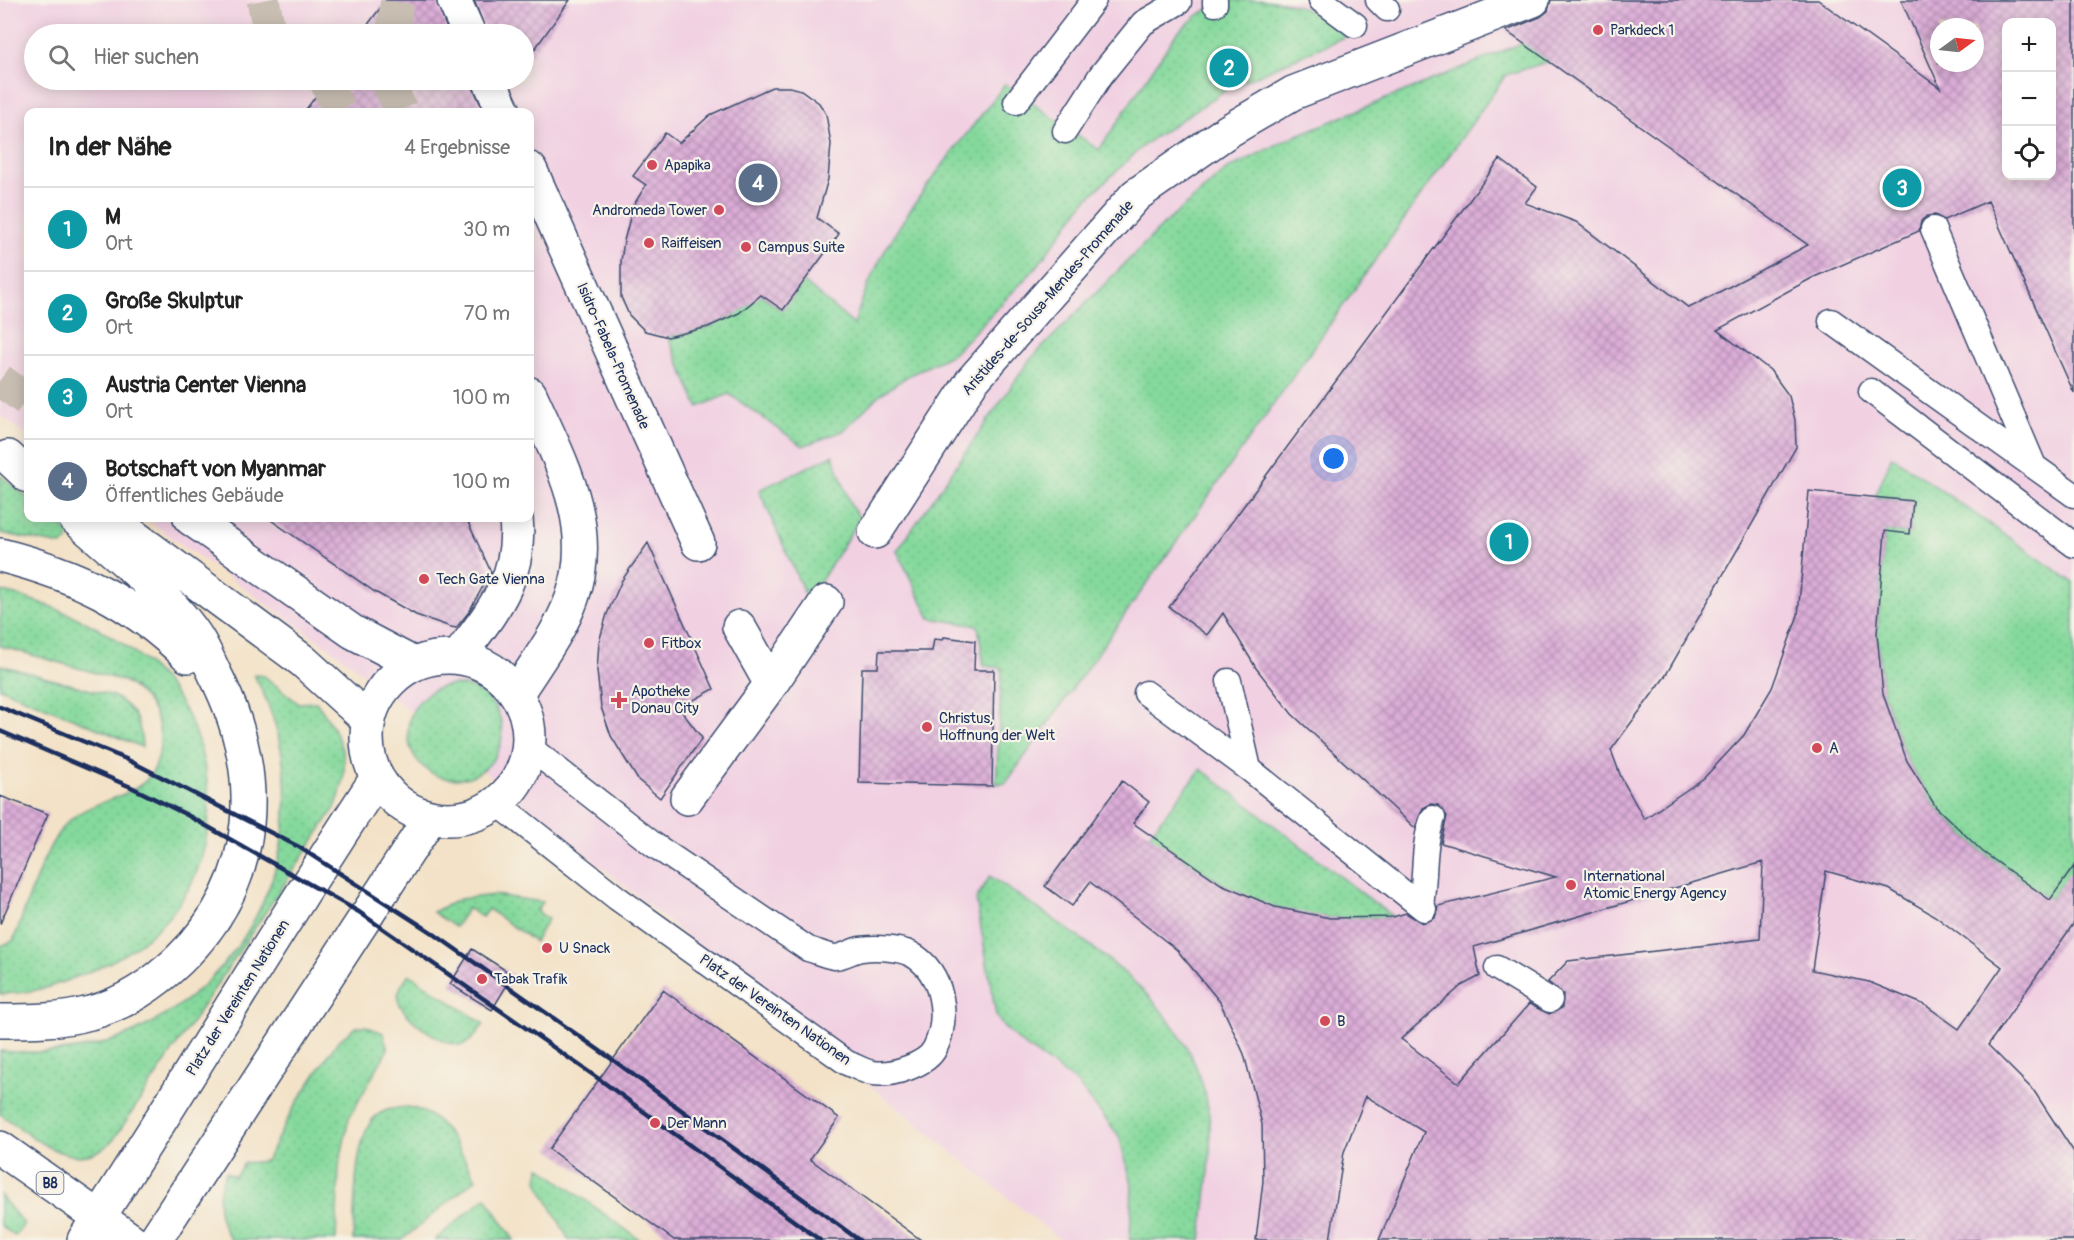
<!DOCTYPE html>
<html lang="de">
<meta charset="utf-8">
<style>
:root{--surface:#fff;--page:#f6f6f6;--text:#222;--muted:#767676;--line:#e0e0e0;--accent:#d1495b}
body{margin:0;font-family:Pangolin,sans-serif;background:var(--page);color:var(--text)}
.controls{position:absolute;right:18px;top:18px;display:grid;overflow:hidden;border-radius:12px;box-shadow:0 3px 15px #0003}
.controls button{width:54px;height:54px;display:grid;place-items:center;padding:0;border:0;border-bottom:2px solid var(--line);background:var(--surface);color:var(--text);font:30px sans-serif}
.compass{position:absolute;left:1930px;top:18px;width:54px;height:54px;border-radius:50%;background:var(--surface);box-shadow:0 3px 15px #0003;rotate:75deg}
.you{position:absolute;left:1334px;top:459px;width:21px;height:21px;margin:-15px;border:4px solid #fff;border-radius:50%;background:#1a73e8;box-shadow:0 0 0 9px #1a73e833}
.badge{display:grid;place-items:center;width:39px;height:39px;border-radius:50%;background:var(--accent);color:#fff;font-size:20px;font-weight:700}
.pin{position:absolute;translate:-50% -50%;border:3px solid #fff;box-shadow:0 2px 6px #0006}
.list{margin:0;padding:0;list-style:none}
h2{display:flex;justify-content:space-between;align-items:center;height:78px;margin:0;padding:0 24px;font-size:26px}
h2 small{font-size:20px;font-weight:400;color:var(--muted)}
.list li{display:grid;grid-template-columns:39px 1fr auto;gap:18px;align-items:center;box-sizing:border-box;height:84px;padding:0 24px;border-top:2px solid var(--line)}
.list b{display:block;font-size:22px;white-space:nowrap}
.list p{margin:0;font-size:20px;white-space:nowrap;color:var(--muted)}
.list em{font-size:20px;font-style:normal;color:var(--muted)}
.icon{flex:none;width:33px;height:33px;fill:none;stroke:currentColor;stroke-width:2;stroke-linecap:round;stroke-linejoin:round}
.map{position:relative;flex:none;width:2074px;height:1240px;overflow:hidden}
.search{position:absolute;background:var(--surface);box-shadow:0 3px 15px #0003;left:24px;top:24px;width:510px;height:66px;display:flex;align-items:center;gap:15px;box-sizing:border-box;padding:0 21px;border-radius:33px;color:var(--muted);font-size:22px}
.panel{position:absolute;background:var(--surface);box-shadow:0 3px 15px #0003;left:24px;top:108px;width:510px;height:414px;border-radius:12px}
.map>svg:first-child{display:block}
.built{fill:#f1d0e2;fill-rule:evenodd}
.grass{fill:url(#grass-dots);stroke:#50847d;stroke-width:1.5}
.building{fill:url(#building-cross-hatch);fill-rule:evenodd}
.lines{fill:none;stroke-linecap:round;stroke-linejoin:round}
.secondary-tunnel{stroke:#c8beb2;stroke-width:33;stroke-dasharray:33 16;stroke-linecap:butt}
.highway-tunnel{stroke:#c8beb2;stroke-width:33;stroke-dasharray:33 16;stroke-linecap:butt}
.lane-casing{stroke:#3b4a6e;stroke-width:27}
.street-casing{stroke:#3b4a6e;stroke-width:36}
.secondary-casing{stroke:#3b4a6e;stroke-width:36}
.primary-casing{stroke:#3b4a6e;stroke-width:36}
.highway-casing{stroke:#3b4a6e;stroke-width:36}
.lane{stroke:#fff;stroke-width:24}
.street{stroke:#fff;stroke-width:33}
.secondary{stroke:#fff;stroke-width:33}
.primary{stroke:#fff;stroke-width:33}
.highway{stroke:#fff;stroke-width:33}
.rail{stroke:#1b2f5e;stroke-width:4.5}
.poi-dot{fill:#d1495b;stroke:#f7f3e8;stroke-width:2}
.labels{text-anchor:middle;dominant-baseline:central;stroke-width:4.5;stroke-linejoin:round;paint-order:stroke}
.shield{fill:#f7f3e8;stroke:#5d6a87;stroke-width:1.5}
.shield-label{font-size:14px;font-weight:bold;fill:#1b2f5e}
.poi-label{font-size:15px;fill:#1b2f5e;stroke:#f7f3e8;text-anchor:start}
.street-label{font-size:15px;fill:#1b2f5e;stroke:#f7f3e8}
</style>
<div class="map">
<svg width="2074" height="1240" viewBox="0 0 2074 1240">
<defs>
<pattern id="grass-dots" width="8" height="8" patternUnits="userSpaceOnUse" patternTransform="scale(1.5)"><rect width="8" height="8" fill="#85d99c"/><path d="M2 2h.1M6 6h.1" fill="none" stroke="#72bb89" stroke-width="1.8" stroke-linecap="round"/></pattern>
<pattern id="building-cross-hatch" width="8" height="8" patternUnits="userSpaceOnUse" patternTransform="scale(1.5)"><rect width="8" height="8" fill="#dcadd7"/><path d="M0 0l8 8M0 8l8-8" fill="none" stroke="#b28db2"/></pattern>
</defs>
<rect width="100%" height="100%" fill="#f7f3e8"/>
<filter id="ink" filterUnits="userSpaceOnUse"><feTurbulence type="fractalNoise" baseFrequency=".0167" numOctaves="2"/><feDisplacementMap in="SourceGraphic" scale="12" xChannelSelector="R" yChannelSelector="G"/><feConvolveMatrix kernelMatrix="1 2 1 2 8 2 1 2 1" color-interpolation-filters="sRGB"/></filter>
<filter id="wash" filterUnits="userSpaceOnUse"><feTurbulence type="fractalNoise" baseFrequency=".008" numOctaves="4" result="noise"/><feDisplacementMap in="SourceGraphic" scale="24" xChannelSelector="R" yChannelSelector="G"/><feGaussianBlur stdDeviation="1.35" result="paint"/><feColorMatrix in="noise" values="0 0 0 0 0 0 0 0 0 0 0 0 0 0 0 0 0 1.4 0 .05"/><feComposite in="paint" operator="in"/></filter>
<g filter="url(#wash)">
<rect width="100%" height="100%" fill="#f3e2c7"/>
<!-- built -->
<path class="built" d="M 0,0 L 2074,0 L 2074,1240 L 1060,1240 L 349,662 L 144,518 L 530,518 L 530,112 L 28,112 L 28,436 L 0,416 ZM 2006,22 L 2052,22 L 2052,176 L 2006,176 ZM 1939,27 L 1975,27 L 1975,63 L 1939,63 ZM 34,34 L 524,34 L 524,80 L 34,80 Z"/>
<!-- grass -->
<path class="grass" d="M 1235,0 C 1294,0 1299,1 1346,36 L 1229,88 L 1145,144 L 1085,201 L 1036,268 L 953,354 L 908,376 L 878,396 L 843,431 L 803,446 L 729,394 L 698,407 L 668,337 C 699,333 730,321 755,300 L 741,289 L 745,283 L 782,310 L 804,282 L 854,325 C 879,234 950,158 1005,84 L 1099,150 L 1176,34 L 1198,15 L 1215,4 Z
M 1564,26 L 1550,61 L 1506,75 L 1006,783 L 996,784 L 1002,668 L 984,666 L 978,626 L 930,618 L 897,551 L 1029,361 L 1163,225 L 1226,170 L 1288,139 Z
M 833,455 L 851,506 L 860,518 L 813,594 L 806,597 L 759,490 Z
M 1892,456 L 2074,583 L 2074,891 L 2062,883 L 2050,900 L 1983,852 L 1936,807 L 1907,761 L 1883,694 L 1877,634 L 1885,531 L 1910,534 L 1913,502 L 1875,497 Z
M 0,475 L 28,498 L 28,518 L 53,518 L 69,533 L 67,542 L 61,545 L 0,533 Z
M 0,591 C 59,606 120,632 162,678 C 188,707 202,744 207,781 C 219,876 166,944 79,976 C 48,988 34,993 0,994 L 0,946 L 13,941 C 27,907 40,857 62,828 C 94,788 163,808 160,736 C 159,711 144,694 124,681 L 0,646 Z
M 0,665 L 113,696 C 135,709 141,722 142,747 L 0,688 Z
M 254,675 L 264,676 L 298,703 L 316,702 C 344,740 353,763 335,808 L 114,1139 C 77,1179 34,1138 0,1114 L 0,1051 C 38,1054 80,1052 117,1039 C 263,984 330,813 254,675 Z
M408 732a47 47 0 1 1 94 0a47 47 0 1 1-94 0Z
M 1201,769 L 1393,917 C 1373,917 1352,919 1332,918 C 1262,916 1204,873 1149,835 Z
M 990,876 C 1079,939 1203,1004 1210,1126 C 1212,1164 1205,1203 1201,1240 L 1130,1240 L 1132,1184 L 1119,1136 L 1076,1082 L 1021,1043 L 1002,1025 L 996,1015 L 976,899 Z
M 495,895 L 543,902 L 537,911 L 548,919 L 535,942 L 488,909 L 482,917 L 468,908 L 455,927 L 433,912 L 460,899 Z
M 409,974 L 484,1024 C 479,1030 473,1041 465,1044 C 448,1051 400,1016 398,999 C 397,990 404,981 409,974 Z
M 365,1026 L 383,1033 L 388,1049 L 349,1118 L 339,1166 L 336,1240 L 231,1240 C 216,1218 215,1197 226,1172 L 235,1177 L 244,1163 L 266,1161 L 294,1107 L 337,1042 L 356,1027 Z
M 407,1107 C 444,1112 458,1149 476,1179 L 402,1240 L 353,1240 C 355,1211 353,1135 376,1116 C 385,1109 395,1108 407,1107 Z
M 540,1167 L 640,1240 L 569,1240 L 541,1189 L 538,1180 Z
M 0,1195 L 24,1224 L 15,1236 L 0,1225 Z
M 486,1197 L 514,1240 L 435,1240 Z"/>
<g id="blocks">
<!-- building -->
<path class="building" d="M 386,0 L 436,0 L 449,34 L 361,34 Z
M 474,0 L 570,0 L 524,64 L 524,34 L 487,34 Z
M 1551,0 L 1818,0 L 1940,88 L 1901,0 L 2074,0 L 2074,393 L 1988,201 L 1944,220 L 1935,215 L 1927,216 L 1921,221 L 1919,231 L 1812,278 L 1717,330 L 1770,370 L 1789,396 L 1795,420 L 1796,447 L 1664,678 L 1611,750 L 1621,777 L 1644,819 L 1704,778 L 1744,735 L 1772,688 L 1798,615 L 1809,491 L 1913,501 L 1910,534 L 1885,531 L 1877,634 L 1883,694 L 1907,761 L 1936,807 L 1983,852 L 2050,900 L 2074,866 L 2074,923 L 1988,1045 L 2034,1091 L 2074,1152 L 2074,1240 L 1379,1240 L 1424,1132 L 1366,1096 L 1344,1152 L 1330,1240 L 1256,1240 L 1263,1181 L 1262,1124 L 1244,1054 L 1220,1002 L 1177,950 L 1090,882 L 1072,906 L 1045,886 L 1122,781 L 1149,802 L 1133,823 L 1221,884 L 1275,907 L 1330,918 L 1393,917 L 1406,913 L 1422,923 L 1435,918 L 1438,906 L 1556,877 L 1441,843 L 1447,816 L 1438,805 L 1431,804 L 1423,808 L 1415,828 L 1292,714 L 1256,668 L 1223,613 L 1207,635 L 1169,607 L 1500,159 L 1537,187 L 1525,203 L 1576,222 L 1689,308 L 1808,245 L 1506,31 L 1540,17 L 1548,11 ZM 2007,22 L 2052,22 L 2052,176 L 2007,176 ZM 1939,27 L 1975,27 L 1975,63 L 1939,63 ZM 1763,862 L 1760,939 L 1568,961 L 1548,982 L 1563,994 L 1562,1008 L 1549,1014 L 1529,1004 L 1459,1083 L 1401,1039 L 1461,986 L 1480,976 L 1474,947 ZM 1826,871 L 1889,889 L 1935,916 L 2002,967 L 1959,1029 L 1925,1005 L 1869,982 L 1812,970 Z
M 328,80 L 470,80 L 484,112 L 304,112 Z
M 772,87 L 790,87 L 801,90 L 819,103 L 826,114 L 831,144 L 828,179 L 817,218 L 839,234 L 783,310 L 761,295 L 739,313 L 708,327 L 668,337 L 645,331 L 629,315 L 621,297 L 621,261 L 624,241 L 633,206 L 646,185 L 633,176 L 665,133 L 679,143 L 710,115 Z
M 268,518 L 466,518 L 491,572 L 468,613 L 456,628 L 451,627 L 416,615 L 375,592 Z
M 648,543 L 714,689 L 679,708 L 702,738 L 660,798 L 638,780 L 611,736 L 601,707 L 597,671 L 599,642 L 607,614 L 622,580 Z
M 944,637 L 975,641 L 974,670 L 994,670 L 992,786 L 859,783 L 862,668 L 878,668 L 879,651 L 932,651 L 934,639 L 943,640 Z
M 0,796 L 48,814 L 0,924 Z
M 472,949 L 513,975 L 492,1010 L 450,984 Z
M 663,990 L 839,1118 L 810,1159 L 921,1240 L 674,1240 L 549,1149 Z"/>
</g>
</g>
<g filter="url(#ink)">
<use href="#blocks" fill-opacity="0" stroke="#3b4a6e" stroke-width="1.5"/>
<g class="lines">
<!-- secondary-tunnel -->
<path class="secondary-tunnel" d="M 263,0 L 270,34
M 390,34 L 394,25 L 397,0
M 325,80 L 340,112
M 387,80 L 402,112"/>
<!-- highway-tunnel -->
<path class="highway-tunnel" d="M 0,380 L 28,401"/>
<!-- lane casing -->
<g class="lane-casing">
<path id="lane" d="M 1321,0 L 1355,25
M 1378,0 L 1387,9
M 1215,4 L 1215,0
M 1016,102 L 1094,0
M 1065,131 L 1101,75 L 1143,23 L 1179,2
M 1933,229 L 2034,466
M 1831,321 L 2074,495
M 1871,391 L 2074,545
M 1229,681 L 1249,769
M 1146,693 L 1249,769 L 1424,909
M 497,803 L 617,898 L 847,1063 C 855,1066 865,1072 873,1073 C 891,1076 927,1065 935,1048 C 950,1018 943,971 911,954 C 898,948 876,947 861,949 C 853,950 843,957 835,957 C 826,956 816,951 808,949 L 654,845 L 529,747
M 1421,905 C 1426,876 1422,845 1433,818
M 1497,968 L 1550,1000"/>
</g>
<!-- street casing -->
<g class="street-casing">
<path id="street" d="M 454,0 L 469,34
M 489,80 L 504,112
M 530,169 L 698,543
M 875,532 L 972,381 L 1136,195 L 1228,131 L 1293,93 L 1533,0
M 739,627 L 771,684
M 687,798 L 771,684 L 826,602"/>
</g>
<!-- secondary casing -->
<g class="secondary-casing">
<path id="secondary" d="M 459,656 C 493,610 522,578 516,518
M367 738a81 81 0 1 1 162 0a81 81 0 1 1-162 0Z
M 517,693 C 536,663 560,632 572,598 C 598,525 559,459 530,394
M 84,1240 C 184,1087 276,930 377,778
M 155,1240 L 430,818"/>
</g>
<!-- primary casing -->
<g class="primary-casing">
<path id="primary" d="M 0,1148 L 131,1240"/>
</g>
<!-- highway casing -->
<g class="highway-casing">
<path id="highway" d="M 8,457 L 28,476
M 109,518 L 303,661 L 368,720
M 190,518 L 353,632 L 412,663
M 0,555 C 75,574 132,601 188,656
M 0,1021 C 30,1021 61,1021 90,1013 C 123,1005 155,983 179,960 C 263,879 265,771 214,672 C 208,660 203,646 195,635 C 168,595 112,550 75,518"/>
</g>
<!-- lane -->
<use href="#lane" class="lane"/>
<!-- street -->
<use href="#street" class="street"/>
<!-- secondary -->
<use href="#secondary" class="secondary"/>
<!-- primary -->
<use href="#primary" class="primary"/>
<!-- highway -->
<use href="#highway" class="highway"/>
<!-- rail -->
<path class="rail" d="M 0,707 L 126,759 L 299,847 L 434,934 L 613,1060 L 859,1240
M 0,731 L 131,787 L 187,815 L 359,912 L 599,1079 L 820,1240"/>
</g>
</g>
<!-- markers -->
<g class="poi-dot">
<circle cx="1598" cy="30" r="6"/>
<circle cx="652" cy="165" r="6"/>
<circle cx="719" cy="210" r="6"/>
<circle cx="649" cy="243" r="6"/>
<circle cx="746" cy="247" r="6"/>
<circle cx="424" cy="579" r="6"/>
<circle cx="649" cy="643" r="6"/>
<path d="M616 691h6v6h6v6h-6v6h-6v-6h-6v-6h6z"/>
<circle cx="927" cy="727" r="6"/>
<circle cx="1817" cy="748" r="6"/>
<circle cx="1571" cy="885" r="6"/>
<circle cx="547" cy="948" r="6"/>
<circle cx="482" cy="979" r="6"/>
<circle cx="1325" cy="1021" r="6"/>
<circle cx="655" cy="1123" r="6"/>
</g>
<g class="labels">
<!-- shield labels -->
<rect class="shield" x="36.5" y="1172" width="27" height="22" rx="4.5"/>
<g class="shield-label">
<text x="50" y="1183">B8</text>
</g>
<!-- poi labels -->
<g class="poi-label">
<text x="1610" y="30">Parkdeck 1</text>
<text x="664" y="165">Apapika</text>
<text x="707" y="210" text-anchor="end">Andromeda Tower</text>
<text x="661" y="243">Raiffeisen</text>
<text x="758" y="247">Campus Suite</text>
<text x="436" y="579">Tech Gate Vienna</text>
<text x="661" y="643">Fitbox</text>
<text x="631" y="691">Apotheke<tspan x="631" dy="17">Donau City</tspan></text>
<text x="939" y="718">Christus,<tspan x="939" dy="17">Hoffnung der Welt</tspan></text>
<text x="1829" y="748">A</text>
<text x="1583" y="876">International<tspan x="1583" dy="17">Atomic Energy Agency</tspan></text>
<text x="559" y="948">U Snack</text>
<text x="494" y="979">Tabak Trafik</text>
<text x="1337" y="1021">B</text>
<text x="667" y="1123">Der Mann</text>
</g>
<!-- street labels -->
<g class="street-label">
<text transform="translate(1048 298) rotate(-49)">Aristides-de-Sousa-Mendes-Promenade</text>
<text transform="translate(613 356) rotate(66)">Isidro-Fabela-Promenade</text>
<text transform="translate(238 998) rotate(-58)">Platz der Vereinten Nationen</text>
<text transform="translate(775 1010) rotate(35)">Platz der Vereinten Nationen</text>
</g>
</g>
</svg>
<div class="controls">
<button>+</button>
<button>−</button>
<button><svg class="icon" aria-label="locate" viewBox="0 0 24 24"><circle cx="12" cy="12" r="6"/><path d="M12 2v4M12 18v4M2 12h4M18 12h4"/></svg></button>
</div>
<svg class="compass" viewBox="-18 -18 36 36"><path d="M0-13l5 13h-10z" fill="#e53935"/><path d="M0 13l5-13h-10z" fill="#767676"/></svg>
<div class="you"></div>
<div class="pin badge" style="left:1509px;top:542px;background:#0f9aa8">1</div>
<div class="pin badge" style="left:1229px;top:68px;background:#0f9aa8">2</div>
<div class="pin badge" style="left:1902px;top:188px;background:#0f9aa8">3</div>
<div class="pin badge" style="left:758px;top:183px;background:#5c6f8a">4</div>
<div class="search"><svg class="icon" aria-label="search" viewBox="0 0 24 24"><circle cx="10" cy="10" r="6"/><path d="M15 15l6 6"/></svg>Hier suchen</div>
<section class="panel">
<h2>In der Nähe<small>4 Ergebnisse</small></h2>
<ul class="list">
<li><span class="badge" style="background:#0f9aa8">1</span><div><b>M</b><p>Ort</p></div><em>30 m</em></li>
<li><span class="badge" style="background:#0f9aa8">2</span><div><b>Große Skulptur</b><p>Ort</p></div><em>70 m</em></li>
<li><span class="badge" style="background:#0f9aa8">3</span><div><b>Austria Center Vienna</b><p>Ort</p></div><em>100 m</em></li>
<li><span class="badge" style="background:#5c6f8a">4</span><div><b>Botschaft von Myanmar</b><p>Öffentliches Gebäude</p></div><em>100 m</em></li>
</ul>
</section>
</div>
